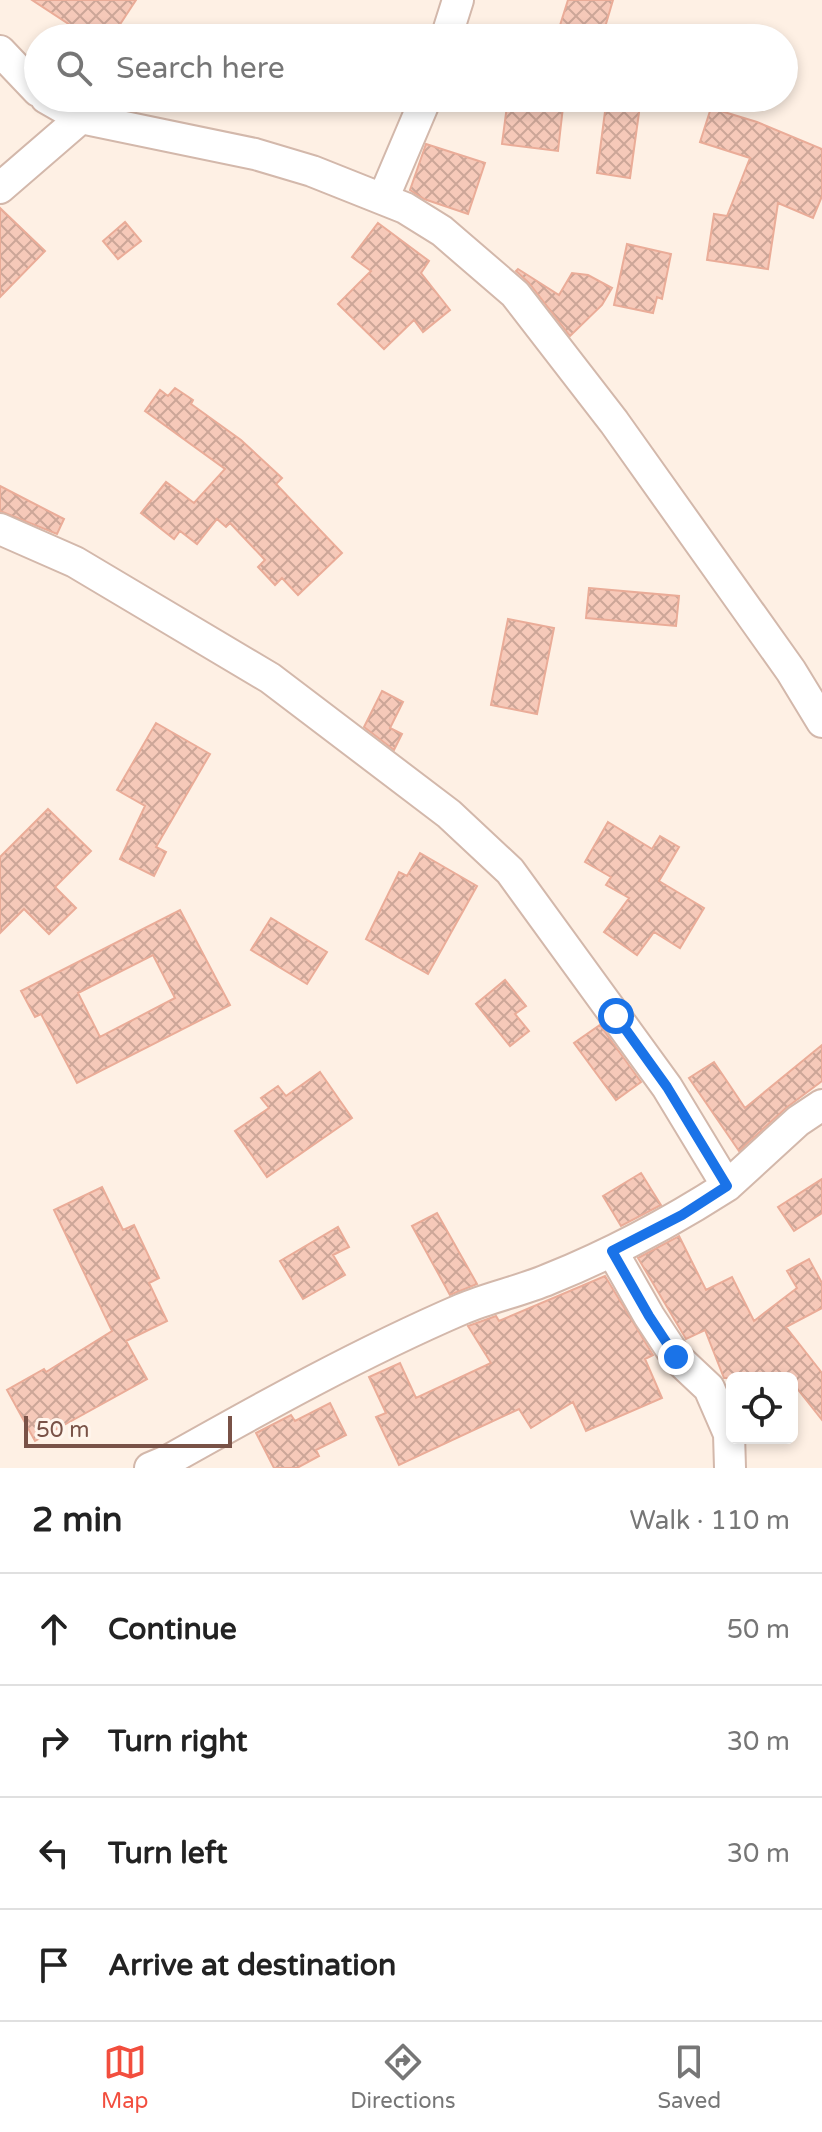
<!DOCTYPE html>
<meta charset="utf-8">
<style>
:root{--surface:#fff;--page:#f2f2f2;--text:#222;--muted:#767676;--line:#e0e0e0;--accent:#f24e3e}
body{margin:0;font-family:"Varela Round",sans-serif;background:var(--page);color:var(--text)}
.controls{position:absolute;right:24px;bottom:24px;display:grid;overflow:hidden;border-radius:12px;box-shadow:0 4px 12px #0003}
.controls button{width:72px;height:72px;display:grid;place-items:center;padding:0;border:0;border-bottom:2px solid var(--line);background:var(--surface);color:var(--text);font:40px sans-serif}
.scale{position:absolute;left:24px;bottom:20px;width:208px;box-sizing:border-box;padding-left:8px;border:4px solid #795247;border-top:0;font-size:22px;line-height:28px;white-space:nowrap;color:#795247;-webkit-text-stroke:6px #fff5ec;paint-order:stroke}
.stop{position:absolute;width:24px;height:24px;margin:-18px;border:6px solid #1a73e8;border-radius:50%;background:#fff}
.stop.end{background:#1a73e8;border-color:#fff;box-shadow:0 2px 8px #0008}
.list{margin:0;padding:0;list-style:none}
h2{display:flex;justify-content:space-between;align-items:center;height:104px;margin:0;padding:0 32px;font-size:34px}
h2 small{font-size:26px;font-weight:400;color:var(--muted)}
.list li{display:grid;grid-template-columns:52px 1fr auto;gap:24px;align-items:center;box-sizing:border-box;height:112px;padding:0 32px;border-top:2px solid var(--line)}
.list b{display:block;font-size:30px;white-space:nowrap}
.list em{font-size:26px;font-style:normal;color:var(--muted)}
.icon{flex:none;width:44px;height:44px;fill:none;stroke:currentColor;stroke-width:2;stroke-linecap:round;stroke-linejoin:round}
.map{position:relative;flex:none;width:822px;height:1468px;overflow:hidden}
.search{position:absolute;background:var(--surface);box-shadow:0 4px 12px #0003;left:24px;right:24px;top:24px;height:88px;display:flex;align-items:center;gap:20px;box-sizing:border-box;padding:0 28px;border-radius:44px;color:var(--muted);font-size:30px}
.sheet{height:552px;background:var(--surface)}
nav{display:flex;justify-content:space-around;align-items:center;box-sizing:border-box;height:112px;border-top:2px solid var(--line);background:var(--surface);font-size:22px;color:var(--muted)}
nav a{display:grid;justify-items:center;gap:4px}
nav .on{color:var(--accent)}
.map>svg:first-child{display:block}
.building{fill:url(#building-cross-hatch);stroke:#eaac98;stroke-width:2;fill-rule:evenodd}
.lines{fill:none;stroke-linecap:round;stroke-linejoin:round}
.minor-casing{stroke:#d3b8ab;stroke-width:34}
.minor{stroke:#fff;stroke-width:30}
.route{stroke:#1a73e8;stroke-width:10}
</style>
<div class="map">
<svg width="822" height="1468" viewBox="0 0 822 1468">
<defs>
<pattern id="building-cross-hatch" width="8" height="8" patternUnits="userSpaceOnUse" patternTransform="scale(2)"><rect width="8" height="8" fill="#f6c9b9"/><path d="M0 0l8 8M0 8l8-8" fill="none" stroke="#cca698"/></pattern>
</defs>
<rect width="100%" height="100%" fill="#fef0e4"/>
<!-- building -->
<path class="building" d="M 32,0 L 136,0 L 111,38 L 90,38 Z
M 568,0 L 613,0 L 603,34 L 588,29 L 586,38 L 556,38 Z
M 508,98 L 564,98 L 558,151 L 502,144 Z
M 609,98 L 641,98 L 630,178 L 597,173 L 606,104 L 608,104 Z
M 711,108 L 757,122 L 822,149 L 822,196 L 813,218 L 778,203 L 768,269 L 707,260 L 714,214 L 727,216 L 750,158 L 700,142 Z
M 426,144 L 485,163 L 468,214 L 424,199 L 410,190 Z
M 0,208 L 45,251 L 0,297 Z
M 125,222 L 141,241 L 118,259 L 103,241 Z
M 378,223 L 429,261 L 421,273 L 450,310 L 423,332 L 414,320 L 384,349 L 338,304 L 371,271 L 352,257 Z
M 627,244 L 671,254 L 662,299 L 657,297 L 653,313 L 614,305 Z
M 518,269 L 559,295 L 572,273 L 588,275 L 612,288 L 602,305 L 570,336 L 529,283 L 516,271 Z
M 175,388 L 193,400 L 191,404 L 241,440 L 282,478 L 276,484 L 342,553 L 298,595 L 282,578 L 275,585 L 258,567 L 265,560 L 230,523 L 226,527 L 217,519 L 197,544 L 180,531 L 174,539 L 141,513 L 166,482 L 194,503 L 225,469 L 145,411 L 160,390 L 168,396 Z
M 0,486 L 64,519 L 57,534 L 0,511 Z
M 589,588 L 679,596 L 676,626 L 586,618 Z
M 508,619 L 554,628 L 537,714 L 491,705 Z
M 382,691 L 403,702 L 390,728 L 402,734 L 394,750 L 364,727 Z
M 156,723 L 210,754 L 156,847 L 166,852 L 154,876 L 120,859 L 145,806 L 117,790 Z
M 48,809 L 91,851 L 55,887 L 76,908 L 49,934 L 24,909 L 0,933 L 0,857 Z
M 608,822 L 652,849 L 660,836 L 679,847 L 659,881 L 704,908 L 680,948 L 654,932 L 637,955 L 604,932 L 629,898 L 606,885 L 611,877 L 585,862 Z
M 420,853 L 477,886 L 428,974 L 366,939 L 399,872 L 407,876 Z
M 180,910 L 230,1005 L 77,1083 L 41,1014 L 35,1017 L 21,991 ZM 153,955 L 175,998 L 100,1037 L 78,993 Z
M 271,918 L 327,952 L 307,984 L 251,950 Z
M 505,980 L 526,1006 L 515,1014 L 529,1031 L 510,1046 L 476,1004 Z
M 600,1025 L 641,1082 L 616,1100 L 574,1043 Z
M 822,1045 L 822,1081 L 786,1108 L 739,1151 L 689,1078 L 714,1062 L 745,1108 Z
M 320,1072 L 352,1118 L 267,1177 L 235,1131 L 269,1108 L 261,1098 L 278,1086 L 286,1096 Z
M 641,1173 L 661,1205 L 621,1226 L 603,1196 Z
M 822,1179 L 822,1213 L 794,1231 L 778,1207 Z
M 102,1187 L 123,1230 L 134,1225 L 159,1278 L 149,1283 L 167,1321 L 126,1341 L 147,1379 L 35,1441 L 7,1390 L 44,1369 L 46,1372 L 112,1331 L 54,1210 Z
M 437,1213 L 477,1284 L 450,1295 L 412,1226 Z
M 338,1227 L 349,1247 L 333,1255 L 345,1275 L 303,1299 L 280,1261 Z
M 679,1236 L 706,1290 L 732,1277 L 754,1321 L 797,1288 L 787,1271 L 809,1259 L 822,1283 L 822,1308 L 786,1327 L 822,1373 L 822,1420 L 792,1382 L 792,1378 L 724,1378 L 705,1330 L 686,1339 L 638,1258 Z
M 605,1276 L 653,1355 L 645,1359 L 662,1398 L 586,1431 L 573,1402 L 531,1428 L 519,1409 L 399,1465 L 376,1417 L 386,1413 L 369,1377 L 400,1363 L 416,1398 L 491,1363 L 468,1326 L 496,1316 L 499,1321 Z
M 330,1403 L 346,1435 L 316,1450 L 319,1456 L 297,1468 L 274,1468 L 256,1433 L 291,1415 L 295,1421 Z"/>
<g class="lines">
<!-- minor casing -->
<g class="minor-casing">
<path id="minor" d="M 446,38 L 458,0
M 0,51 L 38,91
M 46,98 L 81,118 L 255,154 L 312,171 L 405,208 L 442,231 L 515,294 L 614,422 L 791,671 L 822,722
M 0,188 L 81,118
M 383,199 L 426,98
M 0,529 L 75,562 L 270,678 L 449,814 L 510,871 L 667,1087 L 727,1186 L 798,1121 L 822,1105
M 612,1251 L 649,1316 L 676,1357 L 709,1388 L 729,1434 L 730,1468
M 150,1468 L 169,1460 C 265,1406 360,1353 462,1309 C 490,1297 521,1291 549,1279 C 611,1254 671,1222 727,1186"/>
</g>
<!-- minor -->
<use href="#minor" class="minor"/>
</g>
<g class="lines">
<!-- route -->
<path class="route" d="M 616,1016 L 667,1087 L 727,1186 L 682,1215 L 612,1251 L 649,1316 L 676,1357"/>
</g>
</svg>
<div class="controls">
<button><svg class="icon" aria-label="locate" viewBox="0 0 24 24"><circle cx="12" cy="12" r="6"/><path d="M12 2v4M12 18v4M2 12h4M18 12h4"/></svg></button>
</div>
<div class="scale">50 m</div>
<div class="stop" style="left:616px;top:1016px"></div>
<div class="stop end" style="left:676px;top:1357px"></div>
<div class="search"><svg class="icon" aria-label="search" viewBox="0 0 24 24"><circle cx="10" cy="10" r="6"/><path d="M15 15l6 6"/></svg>Search here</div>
</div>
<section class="sheet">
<h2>2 min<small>Walk · 110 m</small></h2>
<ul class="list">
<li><svg class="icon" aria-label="ahead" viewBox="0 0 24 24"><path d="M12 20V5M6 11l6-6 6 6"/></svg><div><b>Continue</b></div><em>50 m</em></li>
<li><svg class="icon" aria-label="right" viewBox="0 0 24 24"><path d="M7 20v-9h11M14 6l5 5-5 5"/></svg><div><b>Turn right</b></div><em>30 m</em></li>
<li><svg class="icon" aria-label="left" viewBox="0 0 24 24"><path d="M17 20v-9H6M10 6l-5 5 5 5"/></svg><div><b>Turn left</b></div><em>30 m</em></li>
<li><svg class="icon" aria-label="arrive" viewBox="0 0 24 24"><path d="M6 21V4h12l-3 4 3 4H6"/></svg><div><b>Arrive at destination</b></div></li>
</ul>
</section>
<nav>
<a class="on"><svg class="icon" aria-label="map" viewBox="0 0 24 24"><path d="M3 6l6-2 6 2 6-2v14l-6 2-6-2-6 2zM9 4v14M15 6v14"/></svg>Map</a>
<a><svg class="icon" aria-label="directions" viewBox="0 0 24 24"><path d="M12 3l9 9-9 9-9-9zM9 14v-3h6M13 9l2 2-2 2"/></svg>Directions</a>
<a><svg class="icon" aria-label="saved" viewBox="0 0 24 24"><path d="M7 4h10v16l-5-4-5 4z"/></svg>Saved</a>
</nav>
